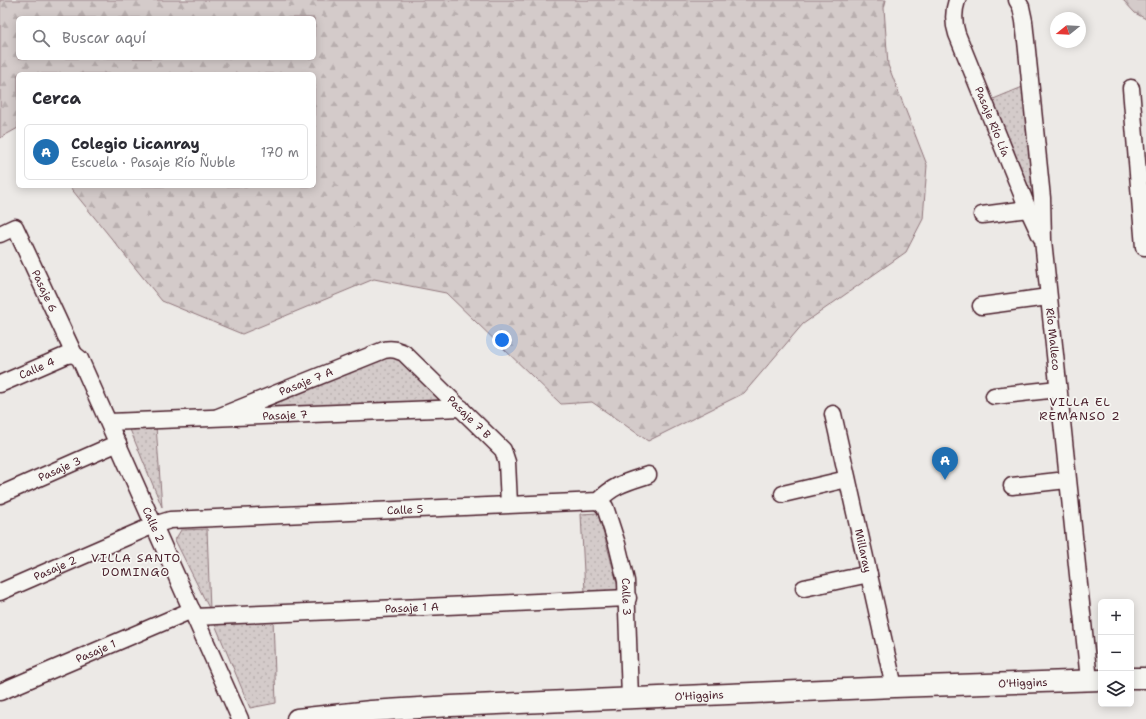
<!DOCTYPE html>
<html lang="es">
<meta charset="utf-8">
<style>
:root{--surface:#fff;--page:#f2f2f3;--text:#2b2b33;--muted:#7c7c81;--line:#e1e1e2;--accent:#1f6fb2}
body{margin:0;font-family:"Shantell Sans",sans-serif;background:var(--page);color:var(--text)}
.controls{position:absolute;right:12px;bottom:12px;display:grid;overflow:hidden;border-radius:6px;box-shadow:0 2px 10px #0003}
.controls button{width:36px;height:36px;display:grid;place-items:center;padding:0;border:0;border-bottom:1px solid var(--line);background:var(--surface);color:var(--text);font:20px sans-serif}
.compass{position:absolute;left:1050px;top:12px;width:36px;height:36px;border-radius:50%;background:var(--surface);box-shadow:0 2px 10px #0003;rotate:252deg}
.you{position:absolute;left:502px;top:340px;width:14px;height:14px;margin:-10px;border:3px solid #fff;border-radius:50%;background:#1a73e8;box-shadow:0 0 0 6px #1a73e833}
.badge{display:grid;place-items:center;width:26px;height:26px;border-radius:50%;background:var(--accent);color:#fff;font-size:13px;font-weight:700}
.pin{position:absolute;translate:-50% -33px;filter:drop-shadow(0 1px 2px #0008)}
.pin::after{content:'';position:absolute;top:21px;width:14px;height:12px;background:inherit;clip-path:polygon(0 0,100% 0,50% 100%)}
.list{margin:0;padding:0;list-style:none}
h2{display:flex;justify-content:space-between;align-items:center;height:52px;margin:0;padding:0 16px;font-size:17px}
h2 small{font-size:13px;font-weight:400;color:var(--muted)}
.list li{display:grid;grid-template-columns:26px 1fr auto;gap:12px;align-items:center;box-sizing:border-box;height:56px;margin:0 8px 8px;padding:0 8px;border:1px solid var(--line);border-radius:6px}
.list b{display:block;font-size:15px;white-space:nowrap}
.list p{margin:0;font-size:13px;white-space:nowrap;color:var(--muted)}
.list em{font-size:13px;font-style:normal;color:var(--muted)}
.icon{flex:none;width:22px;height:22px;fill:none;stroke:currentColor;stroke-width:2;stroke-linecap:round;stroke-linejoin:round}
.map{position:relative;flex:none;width:1146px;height:719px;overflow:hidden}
.search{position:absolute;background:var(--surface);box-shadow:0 2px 10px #0003;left:16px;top:16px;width:300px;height:44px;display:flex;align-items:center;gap:10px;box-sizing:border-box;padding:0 14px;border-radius:6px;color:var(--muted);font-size:15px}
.panel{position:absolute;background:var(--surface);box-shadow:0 2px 10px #0003;left:16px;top:72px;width:300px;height:116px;border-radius:6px}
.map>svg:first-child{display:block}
.forest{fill:url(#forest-firs);stroke:#8f757a;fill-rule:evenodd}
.park{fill:url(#park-dots);stroke:#8f757a}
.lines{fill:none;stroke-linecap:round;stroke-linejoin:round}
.minor-casing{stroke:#4a1f2b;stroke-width:19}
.tertiary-casing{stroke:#4a1f2b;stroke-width:23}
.minor{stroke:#f6f6f2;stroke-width:16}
.tertiary{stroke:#f6f6f2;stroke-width:20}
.labels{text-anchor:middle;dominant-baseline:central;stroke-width:3.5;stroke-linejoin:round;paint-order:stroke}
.street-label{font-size:11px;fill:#4a1f2b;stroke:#f6f6f2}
.neighbourhood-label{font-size:12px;letter-spacing:1px;fill:#4a1f2b;stroke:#f6f6f2}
</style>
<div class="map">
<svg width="1146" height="719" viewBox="0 0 1146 719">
<defs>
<pattern id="forest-firs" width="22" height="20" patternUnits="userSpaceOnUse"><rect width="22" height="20" fill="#d4cbca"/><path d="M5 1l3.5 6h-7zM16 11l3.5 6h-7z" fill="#b8aeae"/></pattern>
<pattern id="park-dots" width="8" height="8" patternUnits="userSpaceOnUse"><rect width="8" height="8" fill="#d4cbca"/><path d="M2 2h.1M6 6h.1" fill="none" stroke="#b8aeae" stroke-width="1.8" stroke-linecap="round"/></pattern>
</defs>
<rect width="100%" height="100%" fill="#ece9e6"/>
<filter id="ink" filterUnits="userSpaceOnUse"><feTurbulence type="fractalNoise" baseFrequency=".025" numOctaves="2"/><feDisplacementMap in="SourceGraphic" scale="8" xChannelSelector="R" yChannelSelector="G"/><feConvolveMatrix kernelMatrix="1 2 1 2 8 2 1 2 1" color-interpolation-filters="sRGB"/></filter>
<g filter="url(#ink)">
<!-- forest -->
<path class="forest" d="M 0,0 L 886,0 L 884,8 L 888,65 L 927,165 L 923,219 L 906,252 L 803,324 L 744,393 L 648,441 L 592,402 L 561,404 L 446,293 L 374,279 L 242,334 L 162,301 L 69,186 L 314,186 L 314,74 L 18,74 L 18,128 L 0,138 ZM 18,18 L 314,18 L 314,58 L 18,58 Z
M 1123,0 L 1146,0 L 1146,19 L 1135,13 Z"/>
<!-- park -->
<path class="park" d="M 1025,86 L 1035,195 L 1027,196 L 991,100 Z
M 395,353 L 450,402 L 254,411 Z
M 156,426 L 162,507 L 129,427 Z
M 598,513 L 619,590 L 585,592 L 581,514 Z
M 207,529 L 210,610 L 175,540 L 181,530 Z
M 273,619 L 276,703 L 250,708 L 214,622 Z"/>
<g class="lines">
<!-- minor casing -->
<g class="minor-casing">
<g id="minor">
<path id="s1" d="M 957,0 C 953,12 953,22 957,34 L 1028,209 L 1041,237"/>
<path id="s2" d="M 1017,0 L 1021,7 L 1024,21 L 1042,198 L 1043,240 L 1089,680"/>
<path d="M 1131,88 L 1144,247 L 1146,247"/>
<path d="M 982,215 L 1028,209"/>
<path id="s3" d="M 0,234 L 15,227 L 74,354"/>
<path d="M 981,306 L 1048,297"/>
<path id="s4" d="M 74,354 L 80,359 L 240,719"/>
<path id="s5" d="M 0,384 L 67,355 L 74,354"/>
<path d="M 994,396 L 1058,389"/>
<path id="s6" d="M 833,414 L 894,687"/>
<path id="s7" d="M 218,417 L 384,350 C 392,348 397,350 404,353 L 503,450 L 507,462 L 509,504"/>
<path id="s8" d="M 109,422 L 461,408"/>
<path d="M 1012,486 L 1067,480"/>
<path d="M 783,494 L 847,479"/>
<path id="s9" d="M 0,495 L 118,443"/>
<path id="s10" d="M 598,501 L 605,507 L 617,544 L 626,581 L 630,698"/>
<path d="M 804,588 L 869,574"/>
<path id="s11" d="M 0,592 L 154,525 L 170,520 L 598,501 C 615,484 627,482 648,475"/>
<path id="s12" d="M 195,617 L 628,598"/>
<path id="s13" d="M 0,692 L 192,610"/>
</g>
</g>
<!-- tertiary casing -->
<g class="tertiary-casing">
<g id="tertiary">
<path d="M 1131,678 L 1146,678"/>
<path id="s14" d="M 297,719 L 371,711 L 451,706 L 894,687 L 1101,680"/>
</g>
</g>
<!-- minor -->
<use href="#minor" class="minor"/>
<!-- tertiary -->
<use href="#tertiary" class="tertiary"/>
</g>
</g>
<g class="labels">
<!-- street labels -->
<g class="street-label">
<text stroke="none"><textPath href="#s1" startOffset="129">Pasaje Río Lía</textPath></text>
<text stroke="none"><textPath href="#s3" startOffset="87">Pasaje 6</textPath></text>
<text stroke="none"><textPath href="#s2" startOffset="342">Río Malleco</textPath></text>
<text stroke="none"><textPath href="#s5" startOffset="40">Calle 4</textPath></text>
<text stroke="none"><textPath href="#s7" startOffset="95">Pasaje 7 A</textPath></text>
<text stroke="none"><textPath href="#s8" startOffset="176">Pasaje 7</textPath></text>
<text stroke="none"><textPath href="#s7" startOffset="291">Pasaje 7 B</textPath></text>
<text stroke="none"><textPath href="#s9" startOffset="65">Pasaje 3</textPath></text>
<text stroke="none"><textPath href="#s11" startOffset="420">Calle 5</textPath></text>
<text stroke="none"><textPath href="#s4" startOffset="189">Calle 2</textPath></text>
<text stroke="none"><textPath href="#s6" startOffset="140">Millaray</textPath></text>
<text stroke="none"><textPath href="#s11" startOffset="60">Pasaje 2</textPath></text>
<text stroke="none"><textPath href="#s10" startOffset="102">Calle 3</textPath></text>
<text stroke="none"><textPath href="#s12" startOffset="217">Pasaje 1 A</textPath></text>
<text stroke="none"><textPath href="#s13" startOffset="104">Pasaje 1</textPath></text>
<text stroke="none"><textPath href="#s14" startOffset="727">O'Higgins</textPath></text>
<text stroke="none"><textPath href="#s14" startOffset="403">O'Higgins</textPath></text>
</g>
<!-- neighbourhood labels -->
<g class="neighbourhood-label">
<text x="1080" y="402">VILLA EL<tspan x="1080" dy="14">REMANSO 2</tspan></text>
<text x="136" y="558">VILLA SANTO<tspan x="136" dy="14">DOMINGO</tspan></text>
</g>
</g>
</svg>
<div class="controls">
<button>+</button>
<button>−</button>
<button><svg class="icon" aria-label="layers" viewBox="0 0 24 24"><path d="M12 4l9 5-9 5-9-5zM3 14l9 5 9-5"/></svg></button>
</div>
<svg class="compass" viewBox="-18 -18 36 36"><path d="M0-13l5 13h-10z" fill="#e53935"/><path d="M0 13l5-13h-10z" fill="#7c7c81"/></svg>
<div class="you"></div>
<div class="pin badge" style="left:945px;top:480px">A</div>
<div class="search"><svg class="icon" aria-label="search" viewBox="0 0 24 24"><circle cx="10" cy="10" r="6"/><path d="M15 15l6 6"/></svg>Buscar aquí</div>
<section class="panel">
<h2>Cerca<small></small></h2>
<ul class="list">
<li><span class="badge">A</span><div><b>Colegio Licanray</b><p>Escuela · Pasaje Río Ñuble</p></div><em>170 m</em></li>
</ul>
</section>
</div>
